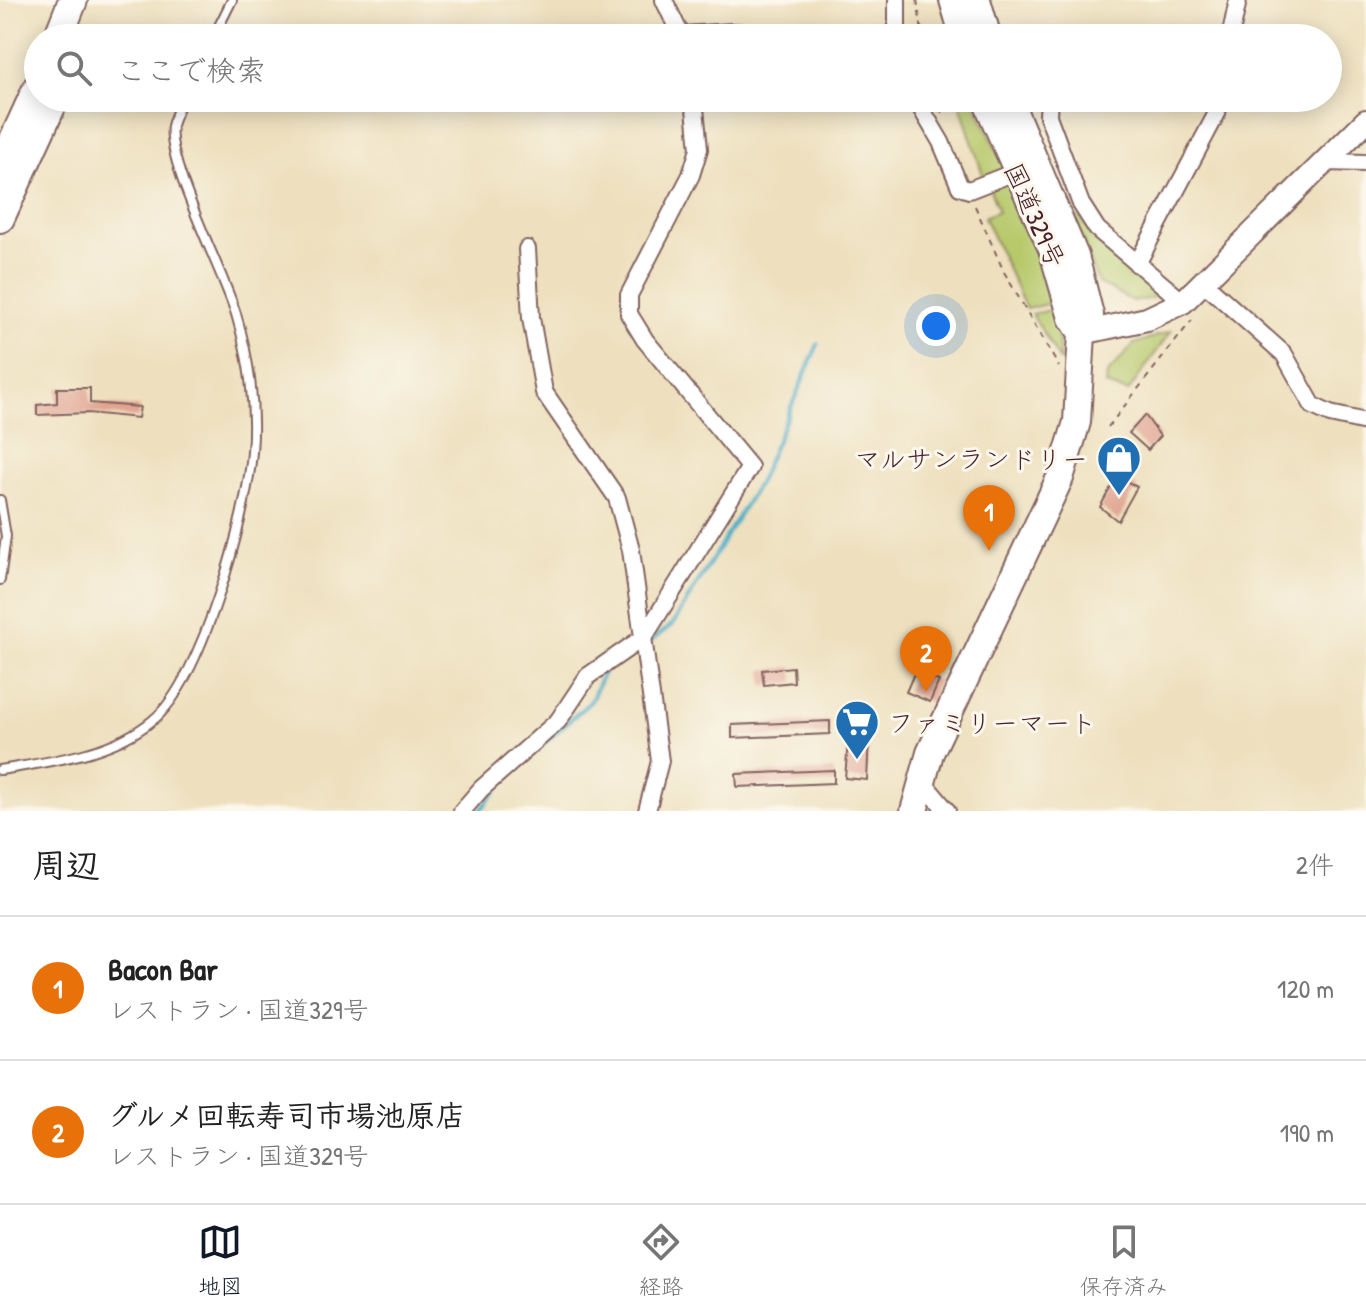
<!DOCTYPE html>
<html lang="ja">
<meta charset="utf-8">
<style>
:root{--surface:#fff;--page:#f6f6f6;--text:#222;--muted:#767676;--line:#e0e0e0;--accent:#111827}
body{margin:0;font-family:"Patrick Hand","Klee One",sans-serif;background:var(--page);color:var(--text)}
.you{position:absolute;left:936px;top:326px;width:28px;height:28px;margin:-20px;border:6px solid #fff;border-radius:50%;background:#1a73e8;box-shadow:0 0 0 12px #1a73e833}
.badge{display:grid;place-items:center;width:52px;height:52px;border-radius:50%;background:var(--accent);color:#fff;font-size:26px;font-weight:700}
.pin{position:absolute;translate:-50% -66px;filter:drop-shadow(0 2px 4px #0008)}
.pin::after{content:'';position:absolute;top:42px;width:28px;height:24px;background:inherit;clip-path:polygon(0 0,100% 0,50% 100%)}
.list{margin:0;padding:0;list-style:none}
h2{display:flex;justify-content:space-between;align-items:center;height:104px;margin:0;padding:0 32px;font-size:34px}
h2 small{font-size:26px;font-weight:400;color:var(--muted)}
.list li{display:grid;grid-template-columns:52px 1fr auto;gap:24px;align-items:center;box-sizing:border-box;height:144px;padding:0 32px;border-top:2px solid var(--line)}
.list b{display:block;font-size:30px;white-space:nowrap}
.list p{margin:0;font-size:26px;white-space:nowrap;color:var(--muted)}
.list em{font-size:26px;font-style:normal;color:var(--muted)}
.icon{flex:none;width:44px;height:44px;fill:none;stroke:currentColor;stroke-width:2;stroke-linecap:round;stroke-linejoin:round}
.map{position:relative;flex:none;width:1366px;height:811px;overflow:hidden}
.search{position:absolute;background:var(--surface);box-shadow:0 4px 20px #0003;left:24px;right:24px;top:24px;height:88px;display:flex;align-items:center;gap:20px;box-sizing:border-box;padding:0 28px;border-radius:44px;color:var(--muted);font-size:30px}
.sheet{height:392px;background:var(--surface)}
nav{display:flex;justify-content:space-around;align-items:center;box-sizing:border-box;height:112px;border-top:2px solid var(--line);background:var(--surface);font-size:22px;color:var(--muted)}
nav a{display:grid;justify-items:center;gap:4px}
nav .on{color:var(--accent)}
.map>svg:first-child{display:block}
.green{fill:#b8c96c;stroke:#81744c;stroke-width:2}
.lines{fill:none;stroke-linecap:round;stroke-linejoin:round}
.stream{stroke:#48acc7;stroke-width:4}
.building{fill:#e1a492}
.service-casing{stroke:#83635e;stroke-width:12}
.minor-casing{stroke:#83635e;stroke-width:20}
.secondary-casing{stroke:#83635e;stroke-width:26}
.trunk-casing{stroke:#83635e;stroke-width:30}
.motorway-casing{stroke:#83635e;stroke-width:32}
.path{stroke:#83635e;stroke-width:2;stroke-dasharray:6 6;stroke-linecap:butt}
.service{stroke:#fff;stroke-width:8}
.minor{stroke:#fff;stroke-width:16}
.secondary{stroke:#fff;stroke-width:22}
.trunk{stroke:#fff;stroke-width:26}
.motorway{stroke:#fff;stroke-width:28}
.labels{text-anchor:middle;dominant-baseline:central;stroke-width:6;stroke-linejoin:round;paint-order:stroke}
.street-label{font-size:26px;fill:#4a1f2b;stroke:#fbf7ec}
.poi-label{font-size:26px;fill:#4a1f2b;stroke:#fbf7ec;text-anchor:end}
</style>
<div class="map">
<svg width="1366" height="811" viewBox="0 0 1366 811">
<rect width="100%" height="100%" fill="#fbf7ec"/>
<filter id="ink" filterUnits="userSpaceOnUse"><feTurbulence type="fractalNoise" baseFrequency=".0125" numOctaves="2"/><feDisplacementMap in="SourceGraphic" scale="16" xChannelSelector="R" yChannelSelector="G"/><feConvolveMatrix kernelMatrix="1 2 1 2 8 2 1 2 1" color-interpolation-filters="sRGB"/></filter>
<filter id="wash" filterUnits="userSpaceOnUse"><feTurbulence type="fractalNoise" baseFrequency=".006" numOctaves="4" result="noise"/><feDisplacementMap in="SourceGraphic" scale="32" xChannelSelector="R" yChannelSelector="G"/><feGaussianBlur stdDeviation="1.8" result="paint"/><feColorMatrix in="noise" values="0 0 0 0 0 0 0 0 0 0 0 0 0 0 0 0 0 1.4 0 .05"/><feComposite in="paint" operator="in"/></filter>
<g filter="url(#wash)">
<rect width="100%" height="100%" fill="#eee0be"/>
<!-- green -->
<path class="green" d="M 958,98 L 973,98 L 1006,171 L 984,178 Z
M 1008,180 L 1029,221 L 1059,301 L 1026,309 L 984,217 L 998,211 L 989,187 Z
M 1074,217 L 1080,217 L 1093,237 L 1158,293 L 1155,297 L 1134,302 L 1098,283 Z
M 1056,309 L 1060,361 L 1032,314 Z
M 1171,331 L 1128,392 L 1106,385 L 1107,374 L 1134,344 Z"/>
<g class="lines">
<!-- stream -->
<path class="stream" d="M 650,642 L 673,624 L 759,482 L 818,344
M 480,811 L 508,776 L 591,701 L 603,673"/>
</g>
<g id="blocks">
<!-- building -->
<path class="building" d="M 57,388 L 90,388 L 90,403 L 140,407 L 138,418 L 88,413 L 37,415 L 37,405 L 57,403 Z
M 1145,415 L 1160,436 L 1148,450 L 1129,433 Z
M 1117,476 L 1137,487 L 1118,521 L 1100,507 Z
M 793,667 L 794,682 L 764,685 L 762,670 Z
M 915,671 L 939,681 L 930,702 L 906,692 Z
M 859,712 L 870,713 L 867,780 L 845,778 L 848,742 L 856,742 Z
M 830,721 L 830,734 L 732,738 L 732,725 Z
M 834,770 L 834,783 L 737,787 L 736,774 Z"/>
</g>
</g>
<g filter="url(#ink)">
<use href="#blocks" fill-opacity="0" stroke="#83635e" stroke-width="2"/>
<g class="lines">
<!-- service casing -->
<g class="service-casing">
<path id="service" d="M 213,38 L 232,0
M 0,500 L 6,536 L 0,580
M 0,770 C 52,761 111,755 153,720 C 202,681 247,514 252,452 C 256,407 249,357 236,314 C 223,271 166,163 172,126 C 174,117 179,107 183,98"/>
</g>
<!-- minor casing -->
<g class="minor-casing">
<path id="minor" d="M 664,0 L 682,38
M 897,0 L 897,38
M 681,35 L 733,32 L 802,38
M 1230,38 L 1238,0
M 915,98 L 941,142 L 960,187 L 969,190 L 1015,172
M 1049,98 L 1048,116 L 1081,204 L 1097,229 L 1183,302
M 1324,162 L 1366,163
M 527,249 L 531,318 L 544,392 L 617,498 L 631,550 L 660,761 L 647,811
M 1137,264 L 1217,113 L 1220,98
M 1203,282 L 1284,354 L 1313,406 L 1330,414 L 1366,422
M 921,780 L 947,811
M 462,811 L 481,789 L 558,721 L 588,676 L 644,637 L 750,467 L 645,340 L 629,314 L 629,295 L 691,175 L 699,149 L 694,98"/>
</g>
<!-- secondary casing -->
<g class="secondary-casing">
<path id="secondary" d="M 1082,333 L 1147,319 L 1183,302 L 1366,121"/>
</g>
<!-- trunk casing -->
<g class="trunk-casing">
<path id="trunk" d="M 953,0 L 964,38
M 977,0 L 988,38
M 985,98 L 1052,249 L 1072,318 L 1082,333
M 914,811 L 930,753 L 1060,478 L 1077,422 L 1082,333 L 1090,315 L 1075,256 L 1008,98"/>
</g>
<!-- motorway casing -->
<g class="motorway-casing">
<path id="motorway" d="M 58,38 L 73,0
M 0,170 L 38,87
M 0,218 L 55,98"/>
</g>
<!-- path -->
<path class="path" d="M 917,0 L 923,38
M 937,98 L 942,113
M 975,206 L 1004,272 L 1059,367
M 1108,427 L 1192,320"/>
<!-- service -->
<use href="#service" class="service"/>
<!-- minor -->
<use href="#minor" class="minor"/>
<!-- secondary -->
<use href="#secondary" class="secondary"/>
<!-- trunk -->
<use href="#trunk" class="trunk"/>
<!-- motorway -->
<use href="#motorway" class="motorway"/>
</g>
</g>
<!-- icons -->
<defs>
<g id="shop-pin" transform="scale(2.3)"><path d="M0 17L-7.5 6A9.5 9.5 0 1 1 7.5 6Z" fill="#1f6fb2" stroke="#fbf7ec"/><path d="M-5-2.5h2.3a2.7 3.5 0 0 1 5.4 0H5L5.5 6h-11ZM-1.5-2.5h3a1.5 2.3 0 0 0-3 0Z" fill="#fff"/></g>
<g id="supermarket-pin" transform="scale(2.3)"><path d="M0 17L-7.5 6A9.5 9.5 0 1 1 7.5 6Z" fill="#1f6fb2" stroke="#fbf7ec"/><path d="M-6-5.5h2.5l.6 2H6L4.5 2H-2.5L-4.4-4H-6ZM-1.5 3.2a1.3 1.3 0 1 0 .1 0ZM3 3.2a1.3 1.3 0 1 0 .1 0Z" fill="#fff"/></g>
</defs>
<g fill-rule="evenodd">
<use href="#shop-pin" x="1119" y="458"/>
<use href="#supermarket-pin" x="857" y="722"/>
</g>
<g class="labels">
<!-- street labels -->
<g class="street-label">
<text transform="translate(1035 215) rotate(66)">国道329号</text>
</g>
<!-- poi labels -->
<g class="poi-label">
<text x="1088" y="458">マルサンランドリー</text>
<text x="888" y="722" text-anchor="start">ファミリーマート</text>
</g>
</g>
</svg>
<div class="you"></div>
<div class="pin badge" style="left:989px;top:551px;background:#e8710a">1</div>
<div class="pin badge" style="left:926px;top:692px;background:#e8710a">2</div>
<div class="search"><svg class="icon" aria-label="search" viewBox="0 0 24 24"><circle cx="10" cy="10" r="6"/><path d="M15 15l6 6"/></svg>ここで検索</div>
</div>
<section class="sheet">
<h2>周辺<small>2件</small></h2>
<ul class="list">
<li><span class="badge" style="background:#e8710a">1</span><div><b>Bacon Bar</b><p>レストラン · 国道329号</p></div><em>120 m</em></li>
<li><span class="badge" style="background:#e8710a">2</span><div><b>グルメ回転寿司市場池原店</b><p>レストラン · 国道329号</p></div><em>190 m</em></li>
</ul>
</section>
<nav>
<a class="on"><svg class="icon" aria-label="map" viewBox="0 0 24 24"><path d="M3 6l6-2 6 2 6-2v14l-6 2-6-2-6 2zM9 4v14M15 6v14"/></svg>地図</a>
<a><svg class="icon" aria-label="directions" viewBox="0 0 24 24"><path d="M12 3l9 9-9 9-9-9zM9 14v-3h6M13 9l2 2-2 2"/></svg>経路</a>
<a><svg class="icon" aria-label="saved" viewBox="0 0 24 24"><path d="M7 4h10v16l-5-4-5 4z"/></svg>保存済み</a>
</nav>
